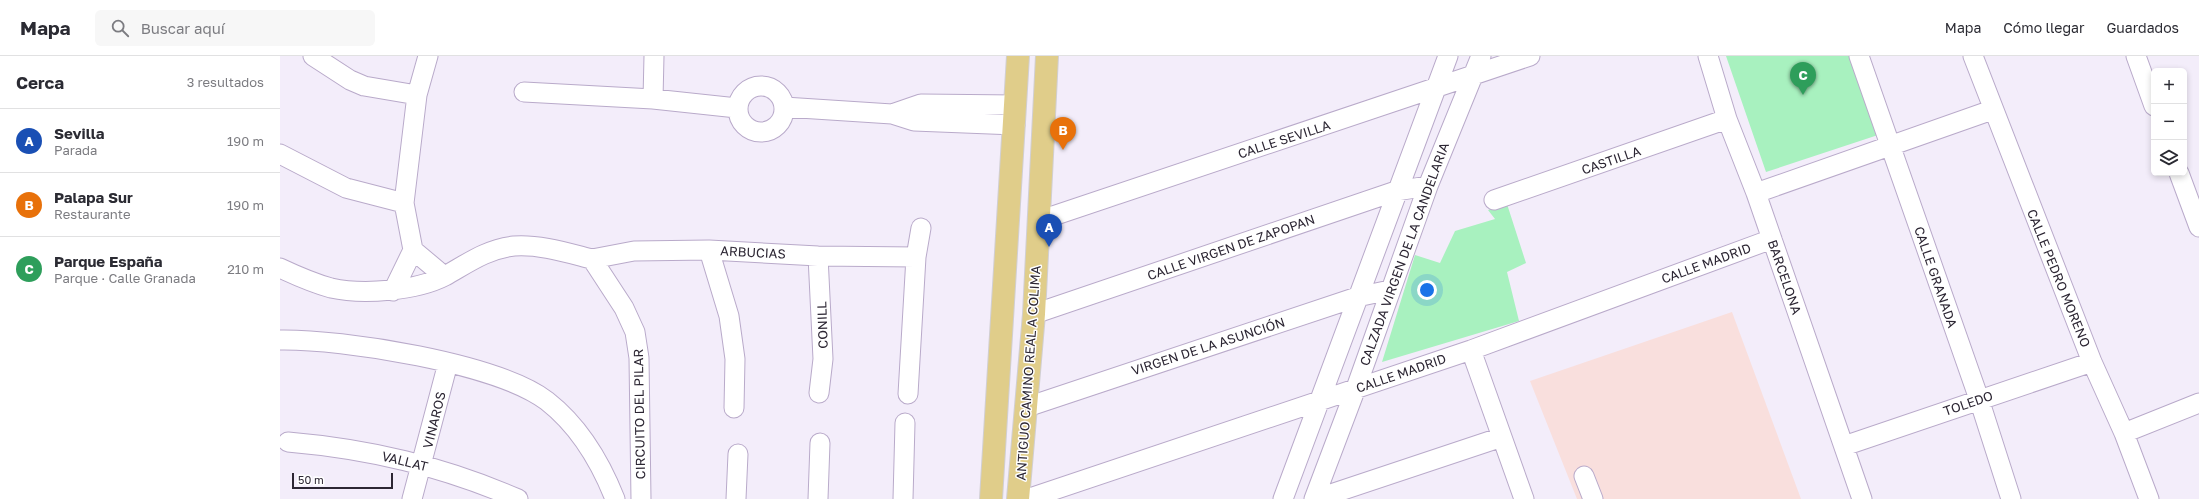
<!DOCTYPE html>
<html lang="es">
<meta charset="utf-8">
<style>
:root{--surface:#fff;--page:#f7f7f7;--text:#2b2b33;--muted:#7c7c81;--line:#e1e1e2;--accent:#0f766e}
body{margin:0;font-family:"Golos Text",sans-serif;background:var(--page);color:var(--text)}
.controls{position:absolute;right:12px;top:12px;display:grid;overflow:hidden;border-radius:6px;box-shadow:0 2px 6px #0003}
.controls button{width:36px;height:36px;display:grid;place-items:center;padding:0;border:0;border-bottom:1px solid var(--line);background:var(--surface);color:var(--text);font:20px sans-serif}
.scale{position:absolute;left:12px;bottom:10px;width:101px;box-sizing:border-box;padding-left:4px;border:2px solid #2c2633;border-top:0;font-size:11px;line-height:14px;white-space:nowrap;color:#2c2633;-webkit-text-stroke:3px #fff;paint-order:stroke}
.you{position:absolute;left:1147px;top:234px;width:14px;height:14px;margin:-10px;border:3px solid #fff;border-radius:50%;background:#1a73e8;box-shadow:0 0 0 6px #1a73e833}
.badge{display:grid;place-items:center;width:26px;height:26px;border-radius:50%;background:var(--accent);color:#fff;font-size:13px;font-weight:700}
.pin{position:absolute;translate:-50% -33px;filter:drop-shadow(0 1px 2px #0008)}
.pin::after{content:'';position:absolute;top:21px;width:14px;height:12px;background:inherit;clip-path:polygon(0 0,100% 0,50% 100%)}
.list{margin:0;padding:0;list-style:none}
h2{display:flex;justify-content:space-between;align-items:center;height:52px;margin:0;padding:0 16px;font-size:17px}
h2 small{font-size:13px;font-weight:400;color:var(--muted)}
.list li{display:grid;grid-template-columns:26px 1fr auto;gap:12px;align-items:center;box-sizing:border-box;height:64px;padding:0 16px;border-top:1px solid var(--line)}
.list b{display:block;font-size:15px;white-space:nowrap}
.list p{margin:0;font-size:13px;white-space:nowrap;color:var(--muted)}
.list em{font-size:13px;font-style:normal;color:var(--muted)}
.icon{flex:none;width:22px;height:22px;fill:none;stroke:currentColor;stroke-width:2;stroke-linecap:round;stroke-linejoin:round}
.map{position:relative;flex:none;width:1919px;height:443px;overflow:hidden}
header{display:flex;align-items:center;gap:24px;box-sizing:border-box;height:56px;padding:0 20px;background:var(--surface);border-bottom:1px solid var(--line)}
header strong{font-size:19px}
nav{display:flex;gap:22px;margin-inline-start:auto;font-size:14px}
.search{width:280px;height:36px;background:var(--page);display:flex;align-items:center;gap:10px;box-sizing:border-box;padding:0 14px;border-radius:6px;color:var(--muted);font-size:15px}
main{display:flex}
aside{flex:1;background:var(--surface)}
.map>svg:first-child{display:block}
.education{fill:#f9dfdd}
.green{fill:#a8f1bf}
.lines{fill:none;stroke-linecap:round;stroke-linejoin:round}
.minor-casing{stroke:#b9aaca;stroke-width:21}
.major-casing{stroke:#d1cfd2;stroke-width:24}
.minor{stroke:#fff;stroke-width:19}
.major{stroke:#e0cd8a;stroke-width:22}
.labels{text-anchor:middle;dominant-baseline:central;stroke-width:3;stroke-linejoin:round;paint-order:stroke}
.street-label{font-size:13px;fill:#2c2633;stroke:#fff}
</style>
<header>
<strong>Mapa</strong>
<div class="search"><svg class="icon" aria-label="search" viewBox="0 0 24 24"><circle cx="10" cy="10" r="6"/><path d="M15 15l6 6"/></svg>Buscar aquí</div>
<nav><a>Mapa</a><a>Cómo llegar</a><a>Guardados</a></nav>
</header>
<main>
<aside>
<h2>Cerca<small>3 resultados</small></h2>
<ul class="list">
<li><span class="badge" style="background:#1a4fb4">A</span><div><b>Sevilla</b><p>Parada</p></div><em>190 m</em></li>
<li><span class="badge" style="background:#e8710a">B</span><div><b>Palapa Sur</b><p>Restaurante</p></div><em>190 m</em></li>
<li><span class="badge" style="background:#2e9e5b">C</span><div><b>Parque España</b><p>Parque · Calle Granada</p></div><em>210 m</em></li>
</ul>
</aside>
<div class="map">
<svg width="1919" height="443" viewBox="0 0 1919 443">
<rect width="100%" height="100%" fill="#f3edfa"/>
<!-- education -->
<path class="education" d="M 1452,256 L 1521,443 L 1297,443 L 1250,325 Z"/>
<!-- green -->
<path class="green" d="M 1446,0 L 1575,0 L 1598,79 L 1486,116 Z
M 1227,148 L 1246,207 L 1227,216 L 1239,265 L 1102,306 L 1135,199 L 1160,207 L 1175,175 L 1215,163 L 1208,154 Z"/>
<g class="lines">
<!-- minor casing -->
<g class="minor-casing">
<path id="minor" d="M 33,0 L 70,24 L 84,30 L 137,39
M 1428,0 L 1447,63 L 1476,137 L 1582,443
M 1579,0 L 1699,343 L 1731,443
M 1693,0 L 1812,306 L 1844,377 L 1869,443
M 1856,0 L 1874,50
M458 53a23 23 0 1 1 46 0a23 23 0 1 1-46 0Z
M 244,36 L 373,43 L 457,52
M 373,43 L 374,0
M 504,51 L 612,58 L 634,65 L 735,69
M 612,58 L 641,48 L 736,49
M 0,98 L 66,132 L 124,147
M 1899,117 L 1919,171
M 1476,137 L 1712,54
M 1214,144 L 1447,63
M 758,165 L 1250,0
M 133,194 L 164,220
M 429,194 L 449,260 L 455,303 L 454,352
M 538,200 L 543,303 L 539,337
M 312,203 L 354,195 L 429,194 L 538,200 L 636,201
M 0,212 C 17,220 33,227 51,232 C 83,239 136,235 165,220 C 188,207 207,193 234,190 C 259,188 288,197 312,203 L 344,252 L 355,276 L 359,302 L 361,443
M 113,235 L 133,194 L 124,147 L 137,39 L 148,0
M 754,258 L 1116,135 L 1148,130
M 0,284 C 63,283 217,307 267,345 C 299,370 320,405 335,443
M 1191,294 L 1244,443
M 628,338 L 636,201 L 641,172
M 747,351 L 1077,241 L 1110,234
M 1844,377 L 1919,347
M 8,386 C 89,393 162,410 238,443
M 1564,390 L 1812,306
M 1304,420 L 1313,443
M 132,443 L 168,307
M 456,443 L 458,398
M 538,443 L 540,387
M 623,443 L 625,367
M 747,443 L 1191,294 L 1492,183
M 1003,443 L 1168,0
M 1034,443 L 1076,332 L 1148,130 L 1201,0
M 1036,443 L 1222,381"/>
</g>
<!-- major casing -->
<g class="major-casing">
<path id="major" d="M 711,443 L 738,0
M 738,443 L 754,258 L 767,0"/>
</g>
<!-- minor -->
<use href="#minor" class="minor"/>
<!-- major -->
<use href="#major" class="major"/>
</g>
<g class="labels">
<!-- street labels -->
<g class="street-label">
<text transform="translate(1004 83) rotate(-18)">CALLE SEVILLA</text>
<text transform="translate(1331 104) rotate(-19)">CASTILLA</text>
<text transform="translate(951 191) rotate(-19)">CALLE VIRGEN DE ZAPOPAN</text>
<text transform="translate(473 196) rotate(3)">ARBUCIAS</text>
<text transform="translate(1124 198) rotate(-70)">CALZADA VIRGEN DE LA CANDELARIA</text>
<text transform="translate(1426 207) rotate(-20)">CALLE MADRID</text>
<text transform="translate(1505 221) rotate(71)">BARCELONA</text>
<text transform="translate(1656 221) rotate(71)">CALLE GRANADA</text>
<text transform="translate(1779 222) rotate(68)">CALLE PEDRO MORENO</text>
<text transform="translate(542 269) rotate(-92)">CONILL</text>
<text transform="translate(928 290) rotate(-18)">VIRGEN DE LA ASUNCIÓN</text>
<text transform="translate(748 317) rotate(-86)">ANTIGUO CAMINO REAL A COLIMA</text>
<text transform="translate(1121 317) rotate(-19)">CALLE MADRID</text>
<text transform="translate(1688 347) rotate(-19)">TOLEDO</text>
<text transform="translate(359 358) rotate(-91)">CIRCUITO DEL PILAR</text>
<text transform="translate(154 364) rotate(-76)">VINAROS</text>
<text transform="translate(125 405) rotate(14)">VALLAT</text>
</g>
</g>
</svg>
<div class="controls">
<button>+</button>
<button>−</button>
<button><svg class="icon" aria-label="layers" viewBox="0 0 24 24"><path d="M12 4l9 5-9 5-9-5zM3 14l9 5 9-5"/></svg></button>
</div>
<div class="scale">50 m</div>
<div class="you"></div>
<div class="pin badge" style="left:769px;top:191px;background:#1a4fb4">A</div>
<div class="pin badge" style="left:783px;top:94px;background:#e8710a">B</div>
<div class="pin badge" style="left:1523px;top:39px;background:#2e9e5b">C</div>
</div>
</main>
